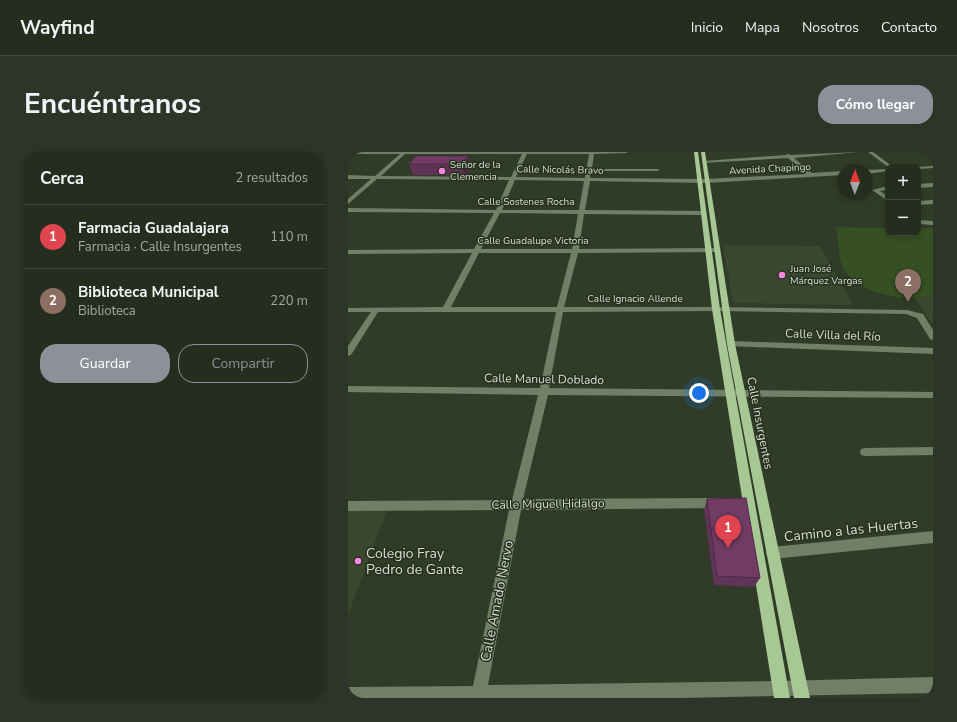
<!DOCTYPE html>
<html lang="es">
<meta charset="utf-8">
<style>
:root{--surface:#242d1e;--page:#2c3527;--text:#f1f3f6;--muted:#a3a8a4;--line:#41493c;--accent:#8c9099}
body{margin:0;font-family:"Nunito Sans",sans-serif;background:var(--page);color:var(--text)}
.controls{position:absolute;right:12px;top:12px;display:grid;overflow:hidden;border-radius:8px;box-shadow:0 2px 6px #0003}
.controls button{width:36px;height:36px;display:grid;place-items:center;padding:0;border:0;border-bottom:1px solid var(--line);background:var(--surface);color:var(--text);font:20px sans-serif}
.compass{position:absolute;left:489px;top:12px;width:36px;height:36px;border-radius:50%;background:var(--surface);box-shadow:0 2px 6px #0003;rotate:1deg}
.you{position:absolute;left:351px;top:241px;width:14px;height:14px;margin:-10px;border:3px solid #fff;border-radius:50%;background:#1a73e8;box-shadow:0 0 0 6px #1a73e833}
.badge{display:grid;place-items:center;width:26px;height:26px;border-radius:50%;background:var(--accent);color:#fff;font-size:13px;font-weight:700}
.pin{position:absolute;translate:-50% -33px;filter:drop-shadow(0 1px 2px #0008)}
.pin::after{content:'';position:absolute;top:21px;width:14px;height:12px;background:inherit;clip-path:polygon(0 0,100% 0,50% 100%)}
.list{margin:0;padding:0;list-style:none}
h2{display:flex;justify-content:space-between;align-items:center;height:52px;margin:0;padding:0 16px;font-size:17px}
h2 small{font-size:13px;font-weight:400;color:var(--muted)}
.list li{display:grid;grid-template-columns:26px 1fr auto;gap:12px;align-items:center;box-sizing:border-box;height:64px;padding:0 16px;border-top:1px solid var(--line)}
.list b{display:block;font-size:15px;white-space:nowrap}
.list p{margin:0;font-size:13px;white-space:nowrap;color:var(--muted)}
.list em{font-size:13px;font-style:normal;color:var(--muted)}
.actions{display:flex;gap:8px;padding:12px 16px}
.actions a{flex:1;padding:9px 0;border:1px solid var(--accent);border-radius:16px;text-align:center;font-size:14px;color:var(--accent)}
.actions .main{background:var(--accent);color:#fff}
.map{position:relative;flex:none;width:585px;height:546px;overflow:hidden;border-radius:16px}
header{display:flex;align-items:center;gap:24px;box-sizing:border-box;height:56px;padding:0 20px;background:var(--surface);border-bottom:1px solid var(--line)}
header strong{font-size:19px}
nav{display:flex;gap:22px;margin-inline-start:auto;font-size:14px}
.intro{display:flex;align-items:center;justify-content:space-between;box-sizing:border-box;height:96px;padding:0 24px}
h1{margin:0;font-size:28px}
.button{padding:10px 18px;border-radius:16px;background:var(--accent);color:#fff;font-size:14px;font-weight:700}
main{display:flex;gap:24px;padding:0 24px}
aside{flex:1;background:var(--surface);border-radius:16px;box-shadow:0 2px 6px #0003}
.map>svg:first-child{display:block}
.built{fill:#39482f}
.green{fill:#365023}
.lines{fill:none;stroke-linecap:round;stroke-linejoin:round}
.minor{fill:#708067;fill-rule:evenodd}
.major{fill:#a7c794;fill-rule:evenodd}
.wall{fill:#603456}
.shaded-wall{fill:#4e2a46}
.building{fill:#703c64;stroke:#4e2a46}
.poi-dot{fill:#fc86e3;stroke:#26311f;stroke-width:1.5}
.labels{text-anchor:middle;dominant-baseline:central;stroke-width:3;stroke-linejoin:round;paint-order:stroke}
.far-poi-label{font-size:10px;fill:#d6ddd1;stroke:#26311f;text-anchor:start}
.far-street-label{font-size:10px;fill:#d6ddd1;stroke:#26311f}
.street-label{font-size:12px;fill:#d6ddd1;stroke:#26311f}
.near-street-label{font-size:14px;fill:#d6ddd1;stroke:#26311f}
.near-poi-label{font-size:14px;fill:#d6ddd1;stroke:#26311f;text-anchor:start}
</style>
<header>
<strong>Wayfind</strong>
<nav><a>Inicio</a><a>Mapa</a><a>Nosotros</a><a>Contacto</a></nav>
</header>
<div class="intro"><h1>Encuéntranos</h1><a class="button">Cómo llegar</a></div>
<main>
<aside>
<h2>Cerca<small>2 resultados</small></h2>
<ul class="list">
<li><span class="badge" style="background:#e0444e">1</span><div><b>Farmacia Guadalajara</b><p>Farmacia · Calle Insurgentes</p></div><em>110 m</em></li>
<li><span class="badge" style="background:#8d6e63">2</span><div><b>Biblioteca Municipal</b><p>Biblioteca</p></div><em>220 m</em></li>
</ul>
<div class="actions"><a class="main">Guardar</a><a>Compartir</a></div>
</aside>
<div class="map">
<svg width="585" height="546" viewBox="0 0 585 546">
<rect width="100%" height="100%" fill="#303c28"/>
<!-- built -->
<path class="built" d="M 375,93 L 472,94 L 505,153 L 385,151 Z
M 585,144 L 585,173 L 567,146 Z
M 40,355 L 0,463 L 0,356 Z"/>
<!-- green -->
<path class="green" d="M 488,75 L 540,76 L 540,81 L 570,81 L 570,76 L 585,76 L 585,144 C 556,148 526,146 504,126 C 501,123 497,120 495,117 C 491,107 490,86 488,75 Z"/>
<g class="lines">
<!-- minor -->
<path class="minor" d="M 0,0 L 280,0 L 278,1 L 246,2 L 244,17 L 310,17 L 312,18 L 310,19 L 243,19 L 242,26 L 358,27 L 458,22 L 440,6 L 354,11 L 356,9 L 438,3 L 440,2 L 443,3 L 511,0 L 446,6 L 464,21 L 495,19 L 495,23 L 358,31 L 242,29 L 237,58 L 356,59 L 359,61 L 356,63 L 236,62 L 231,97 L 370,96 L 373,98 L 370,100 L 230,101 L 216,155 L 368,155 L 559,158 L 575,162 L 585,178 L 585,188 L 582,187 L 569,166 L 558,162 L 368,159 L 215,160 L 201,236 L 585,240 L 585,246 L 200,243 L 175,347 L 370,346 L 374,347 L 376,351 L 374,355 L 370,356 L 173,358 L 140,533 L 432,529 L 585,525 L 585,541 L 331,546 L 0,546 L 0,535 L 125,534 L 161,358 L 0,359 L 0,349 L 164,348 L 190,243 L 0,240 L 0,234 L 192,236 L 208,160 L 30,160 L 3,203 L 0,204 L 0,194 L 23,160 L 0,160 L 0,156 L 95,155 L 124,101 L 0,102 L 0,98 L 126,97 L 146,61 L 0,60 L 0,56 L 148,58 L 161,28 L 29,27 L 0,52 L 0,47 L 23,27 L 0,27 L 0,23 L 27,24 L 52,2 L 0,2 ZM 57,2 L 174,2 L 163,25 L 33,24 ZM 179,2 L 241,2 L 237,26 L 168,25 ZM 167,28 L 236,29 L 231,58 L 154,58 ZM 152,61 L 230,62 L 224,97 L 133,97 ZM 131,101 L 223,101 L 209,155 L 103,155 Z
M 520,0 L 525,0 L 545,15 L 540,15 Z
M 585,14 L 585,16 L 570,17 L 570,15 L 568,15 Z
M 540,17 L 540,19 L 519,22 L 519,18 Z
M 585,31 L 585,35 L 570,36 L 570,32 Z
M 540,34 L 540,38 L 532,39 L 540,44 L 540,49 L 524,38 Z
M 585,48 L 585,52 L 570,53 L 570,49 Z
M 570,68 L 585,69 L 585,73 L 570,72 Z
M 383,189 L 585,196 L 585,202 L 380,194 L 379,192 L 380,190 Z
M 585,295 L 585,303 L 517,304 L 513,303 L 512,300 L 513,297 L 517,296 Z
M 585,379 L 585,391 L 424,407 L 420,405 L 418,401 L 420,397 L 424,395 Z"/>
<!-- major -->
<path class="major" d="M 346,0 L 350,0 L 372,157 L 442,546 L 426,546 L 364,157 Z
M 353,0 L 357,0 L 387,192 L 462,546 L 446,546 L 379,192 Z"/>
</g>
<!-- wall -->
<path class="wall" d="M 120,4 L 123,15 L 117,23 L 65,23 L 61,12 Z
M 359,347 L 412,426 L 406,435 L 366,433 L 356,358 Z"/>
<!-- shaded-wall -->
<path class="shaded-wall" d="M 120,4 L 123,15 L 117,23 L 113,12 Z"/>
<!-- building -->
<path class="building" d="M 68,4 L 120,4 L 113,12 L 61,12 Z
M 398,346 L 412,426 L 369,424 L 359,347 Z"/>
<!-- markers -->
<g class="poi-dot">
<circle cx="94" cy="19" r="4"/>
<circle cx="434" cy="123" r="4"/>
<circle cx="10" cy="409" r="4"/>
</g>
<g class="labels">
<!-- far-poi labels -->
<g class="far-poi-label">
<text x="102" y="13">Señor de la<tspan x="102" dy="12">Clemencia</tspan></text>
<text x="442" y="117">Juan José<tspan x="442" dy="12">Márquez Vargas</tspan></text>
</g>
<!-- far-street labels -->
<g class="far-street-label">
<text transform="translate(422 17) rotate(-3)">Avenida Chapingo</text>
<text transform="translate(212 18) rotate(1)">Calle Nicolás Bravo</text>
<text x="178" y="50">Calle Sostenes Rocha</text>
<text x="185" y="89">Calle Guadalupe Victoria</text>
<text x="287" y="147">Calle Ignacio Allende</text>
</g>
<!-- street labels -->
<g class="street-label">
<text transform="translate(485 183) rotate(2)">Calle Villa del Río</text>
<text transform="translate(196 227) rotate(1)">Calle Manuel Doblado</text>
<text transform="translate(412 271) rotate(79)">Calle Insurgentes</text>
<text transform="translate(200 352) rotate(-1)">Calle Miguel Hidalgo</text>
</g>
<!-- near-street labels -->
<g class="near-street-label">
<text transform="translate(503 378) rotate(-6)">Camino a las Huertas</text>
<text transform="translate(149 449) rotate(-79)">Calle Amado Nervo</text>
</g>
<!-- near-poi labels -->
<g class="near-poi-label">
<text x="18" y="401">Colegio Fray<tspan x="18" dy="16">Pedro de Gante</tspan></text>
</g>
</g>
</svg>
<div class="controls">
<button>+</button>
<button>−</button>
</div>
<svg class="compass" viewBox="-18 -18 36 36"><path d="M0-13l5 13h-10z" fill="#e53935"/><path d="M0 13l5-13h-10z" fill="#a3a8a4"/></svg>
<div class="you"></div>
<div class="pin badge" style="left:380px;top:396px;background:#e0444e">1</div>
<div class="pin badge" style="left:560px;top:150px;background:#8d6e63">2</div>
</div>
</main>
